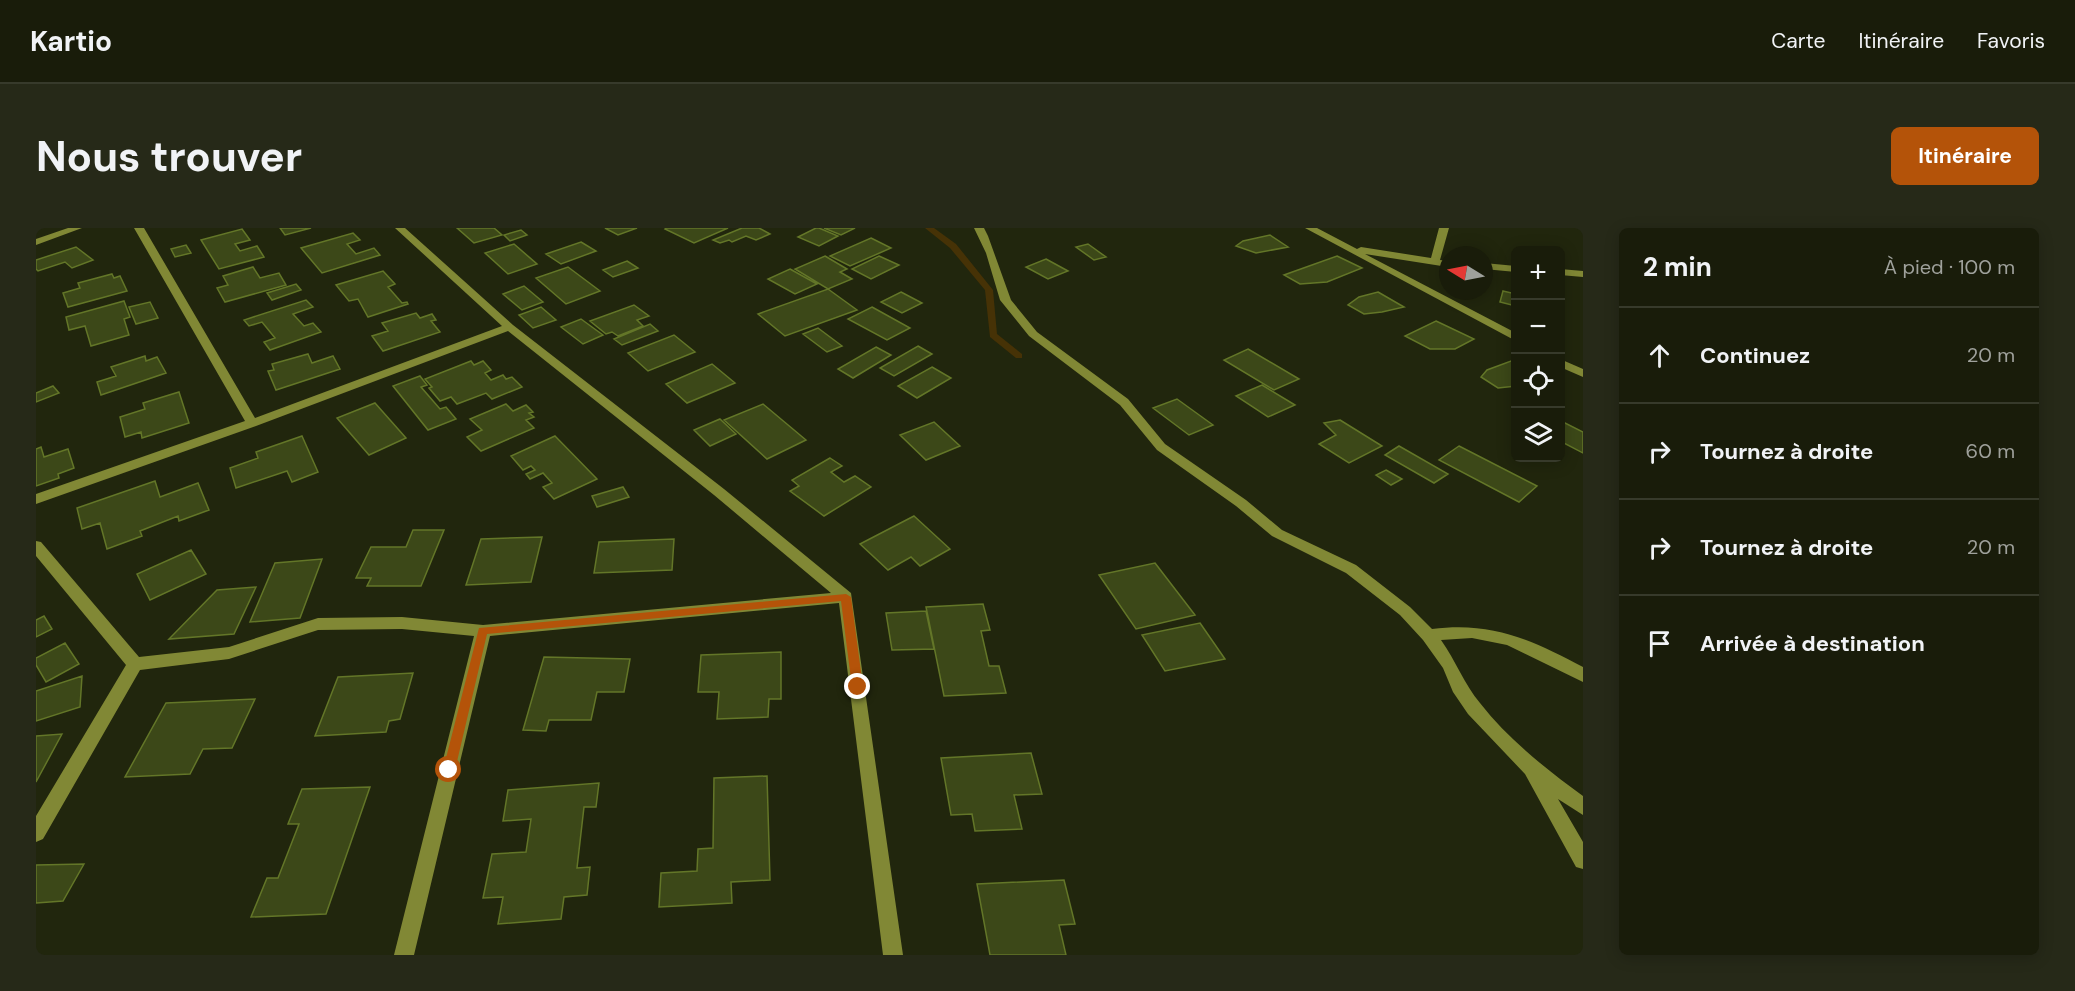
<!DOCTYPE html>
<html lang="fr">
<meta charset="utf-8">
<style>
:root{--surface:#191c0a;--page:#262918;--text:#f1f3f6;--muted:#9fa19c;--line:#373a2b;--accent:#b45309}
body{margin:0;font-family:"DM Sans",sans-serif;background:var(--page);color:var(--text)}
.controls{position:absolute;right:18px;top:18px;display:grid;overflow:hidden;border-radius:9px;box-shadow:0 3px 15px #0003}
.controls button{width:54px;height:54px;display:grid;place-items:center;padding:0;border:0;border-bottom:2px solid var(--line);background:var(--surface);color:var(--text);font:30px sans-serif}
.compass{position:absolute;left:1403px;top:18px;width:54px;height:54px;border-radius:50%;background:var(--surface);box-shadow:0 3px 15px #0003;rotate:280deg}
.stop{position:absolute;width:18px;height:18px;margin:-14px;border:4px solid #b45309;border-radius:50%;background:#fff}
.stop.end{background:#b45309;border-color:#fff;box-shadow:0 2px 6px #0008}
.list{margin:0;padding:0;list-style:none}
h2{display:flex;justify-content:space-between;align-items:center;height:78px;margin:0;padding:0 24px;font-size:26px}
h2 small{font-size:20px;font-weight:400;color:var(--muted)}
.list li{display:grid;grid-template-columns:39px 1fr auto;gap:18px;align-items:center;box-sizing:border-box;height:96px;padding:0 24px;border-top:2px solid var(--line)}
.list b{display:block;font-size:22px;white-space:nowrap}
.list em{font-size:20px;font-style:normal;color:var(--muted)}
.icon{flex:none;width:33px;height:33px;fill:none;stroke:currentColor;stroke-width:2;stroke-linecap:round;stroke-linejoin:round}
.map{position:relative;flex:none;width:1547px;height:727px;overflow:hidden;border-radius:9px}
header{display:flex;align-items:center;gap:36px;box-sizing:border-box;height:84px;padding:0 30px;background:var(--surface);border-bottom:2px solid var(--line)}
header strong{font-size:28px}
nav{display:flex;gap:33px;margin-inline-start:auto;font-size:21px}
.intro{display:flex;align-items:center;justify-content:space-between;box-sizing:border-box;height:144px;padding:0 36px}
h1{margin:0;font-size:42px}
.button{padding:15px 27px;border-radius:9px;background:var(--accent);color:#fff;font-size:21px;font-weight:700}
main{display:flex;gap:36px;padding:0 36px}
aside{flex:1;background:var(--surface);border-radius:9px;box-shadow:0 3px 15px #0003}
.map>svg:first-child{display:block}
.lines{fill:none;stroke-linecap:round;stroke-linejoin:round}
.stream{fill:#463206;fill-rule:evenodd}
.building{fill:#3c4818;stroke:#637628;stroke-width:1.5}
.minor{fill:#818835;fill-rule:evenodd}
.route{fill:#b45309}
</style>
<header>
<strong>Kartio</strong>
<nav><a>Carte</a><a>Itinéraire</a><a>Favoris</a></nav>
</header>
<div class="intro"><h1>Nous trouver</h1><a class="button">Itinéraire</a></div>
<main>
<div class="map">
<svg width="1547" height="727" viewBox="0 0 1547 727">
<rect width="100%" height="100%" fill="#21260d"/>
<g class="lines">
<!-- stream -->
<path class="stream" d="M 889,0 L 898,0 L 920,16 L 957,62 L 961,106 L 986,126 L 986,130 L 980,130 L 954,109 L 949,62 L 914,20 Z"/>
</g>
<!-- building -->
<path class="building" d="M 244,0 L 275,0 L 249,7 Z
M 421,0 L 458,0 L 466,7 L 438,15 Z
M 569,0 L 601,0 L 582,7 Z
M 692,0 L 658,15 L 629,1 L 630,0 Z
M 706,0 L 723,0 L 734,6 L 720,12 L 710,8 L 696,14 L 693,12 L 684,15 L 677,12 Z
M 780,0 L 783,0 L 802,8 L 783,18 L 762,9 Z
M 788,0 L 819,0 L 805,7 Z
M 206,1 L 214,12 L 199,16 L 204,23 L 221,18 L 228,29 L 183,41 L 165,12 Z
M 485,2 L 491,7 L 474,13 L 468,7 Z
M 317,5 L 324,12 L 311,16 L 320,26 L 338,20 L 344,27 L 286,45 L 265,20 Z
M 1234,7 L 1252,19 L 1220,25 L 1200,18 L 1207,13 Z
M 835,10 L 855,20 L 814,38 L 794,28 Z
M 545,14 L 560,23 L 525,36 L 510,26 Z
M 478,16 L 501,36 L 472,46 L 449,25 Z
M 1052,16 L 1070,29 L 1058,32 L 1040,19 Z
M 150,17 L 155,25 L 139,29 L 135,21 Z
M 40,19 L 57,32 L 36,40 L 29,34 L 2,43 L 0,41 L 0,32 Z
M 789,28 L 811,41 L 804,44 L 816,51 L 792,61 L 759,41 Z
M 843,28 L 863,37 L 835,51 L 816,41 Z
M 1301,28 L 1326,40 L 1291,54 L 1264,56 L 1248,47 Z
M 1010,31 L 1032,43 L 1012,51 L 990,39 Z
M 591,33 L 602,40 L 577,49 L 567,42 Z
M 217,39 L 224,50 L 243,45 L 250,57 L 189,74 L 181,60 L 192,57 L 187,48 Z
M 532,39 L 564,63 L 530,76 L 500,50 Z
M 754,41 L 781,56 L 759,66 L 732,51 Z
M 347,43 L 359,56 L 352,59 L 366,75 L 371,74 L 372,76 L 332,89 L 322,71 L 313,73 L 300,57 Z
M 76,46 L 78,50 L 84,48 L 91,63 L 32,79 L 27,65 L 44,60 L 42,55 Z
M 260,56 L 265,62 L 236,72 L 231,65 Z
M 488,58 L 507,74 L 486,82 L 467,66 Z
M 792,61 L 821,82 L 749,108 L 722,86 Z
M 1467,63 L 1480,66 L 1480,78 L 1464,74 Z
M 865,64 L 886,75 L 866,85 L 845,74 Z
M 1342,64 L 1368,79 L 1346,84 L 1328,86 L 1312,77 L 1323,69 Z
M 270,72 L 277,79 L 257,86 L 268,98 L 277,95 L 285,104 L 234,122 L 228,114 L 239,110 L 226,94 L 213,98 L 208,92 Z
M 88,73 L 94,89 L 88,91 L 93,107 L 55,118 L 49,98 L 33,102 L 30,89 Z
M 114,74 L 122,90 L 100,96 L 93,79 Z
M 598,77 L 613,88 L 601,92 L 607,98 L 582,108 L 576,104 L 570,106 L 554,93 Z
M 505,79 L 520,92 L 497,100 L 483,87 Z
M 836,79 L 874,100 L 851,112 L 812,91 Z
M 380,85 L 384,90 L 396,86 L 400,92 L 395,93 L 404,104 L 347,123 L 336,108 L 352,103 L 346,95 Z
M 545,91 L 567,107 L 547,116 L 525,99 Z
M 1400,93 L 1438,111 L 1419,121 L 1394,121 L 1369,108 Z
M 614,96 L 622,103 L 586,117 L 578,111 Z
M 782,100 L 806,118 L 791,124 L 767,106 Z
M 638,107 L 659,124 L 612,143 L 592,125 Z
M 882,118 L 896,126 L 858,148 L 844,140 Z
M 840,119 L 855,127 L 817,150 L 802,141 Z
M 1212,121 L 1263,151 L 1238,162 L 1188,132 Z
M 272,126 L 276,135 L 297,128 L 304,141 L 240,162 L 232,143 L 238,142 L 236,136 Z
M 109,128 L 110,133 L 121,129 L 130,145 L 65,167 L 61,154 L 80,148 L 75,139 Z
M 435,133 L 438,137 L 447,133 L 455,142 L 449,145 L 455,152 L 467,147 L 470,151 L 476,149 L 486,159 L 456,171 L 450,165 L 421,176 L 415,169 L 404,173 L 393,160 L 396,159 L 389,151 Z
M 1475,133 L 1480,136 L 1480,158 L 1462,160 L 1445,149 L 1451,142 Z
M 676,136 L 699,155 L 651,175 L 630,156 Z
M 896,139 L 915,150 L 881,170 L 862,158 Z
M 384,148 L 391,157 L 385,159 L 404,181 L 410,179 L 420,191 L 392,202 L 357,158 Z
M 1226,157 L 1259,177 L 1232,189 L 1200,168 Z
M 17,158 L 23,165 L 0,174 L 0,165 Z
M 143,164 L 153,195 L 106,210 L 105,204 L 89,209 L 84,189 L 109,181 L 107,175 Z
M 1141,171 L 1177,197 L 1153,207 L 1117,180 Z
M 339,175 L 370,210 L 333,227 L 301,190 Z
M 470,176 L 477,183 L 490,177 L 497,184 L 493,185 L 498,189 L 490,192 L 498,200 L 445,223 L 431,209 L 446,202 L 434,191 Z
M 727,176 L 770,212 L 731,231 L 688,192 Z
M 684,191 L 700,206 L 674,218 L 658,202 Z
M 1304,192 L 1346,218 L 1313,235 L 1283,216 L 1300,207 L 1288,195 Z
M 898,194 L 924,218 L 890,232 L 864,207 Z
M 1527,194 L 1547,204 L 1547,225 L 1524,213 L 1524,196 Z
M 266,208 L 282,244 L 256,254 L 251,243 L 200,260 L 194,240 L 222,230 L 220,224 Z
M 519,208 L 561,251 L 518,271 L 507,259 L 516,255 L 507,245 L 494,251 L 490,246 L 499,242 L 495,238 L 487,242 L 475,228 Z
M 1363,218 L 1412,246 L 1398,255 L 1349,227 Z
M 1423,218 L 1501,258 L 1483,274 L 1403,232 Z
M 5,219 L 8,229 L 32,221 L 38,240 L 22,246 L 23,250 L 0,258 L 0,221 Z
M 794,230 L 806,238 L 795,244 L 808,254 L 819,248 L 835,259 L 788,288 L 754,263 L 763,258 L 756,252 Z
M 1350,242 L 1366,251 L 1355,257 L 1340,247 Z
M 119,253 L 124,269 L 162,255 L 173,282 L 143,293 L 142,288 L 104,303 L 106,308 L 71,321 L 64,295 L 46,301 L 41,280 Z
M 587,259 L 593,269 L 561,279 L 556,268 Z
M 878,288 L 914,321 L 884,338 L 875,329 L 852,342 L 824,316 Z
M 377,302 L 408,302 L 385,358 L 331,358 L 335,350 L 320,350 L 335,319 L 370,319 Z
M 506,309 L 495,354 L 430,357 L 445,311 Z
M 638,311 L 636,342 L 558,345 L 563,314 Z
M 155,322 L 170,346 L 114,372 L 101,346 Z
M 286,331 L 264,390 L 214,394 L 239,335 Z
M 1119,335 L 1159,387 L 1100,401 L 1063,347 Z
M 220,359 L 198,406 L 133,411 L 181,362 Z
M 947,376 L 954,402 L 945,403 L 953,438 L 963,438 L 970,465 L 908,468 L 890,379 Z
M 890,383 L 898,421 L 856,422 L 850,385 Z
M 8,388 L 16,401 L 0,409 L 0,392 Z
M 1164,395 L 1189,431 L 1129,443 L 1106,407 Z
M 29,415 L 43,436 L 10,454 L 0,437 L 0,430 Z
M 745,424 L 745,471 L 733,471 L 732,489 L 681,491 L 683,464 L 662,464 L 665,427 Z
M 508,429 L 594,431 L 588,464 L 561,464 L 555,492 L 513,492 L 510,503 L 487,502 Z
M 377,445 L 364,491 L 353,493 L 350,504 L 279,508 L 302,449 Z
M 46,448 L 44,479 L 0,493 L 0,463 Z
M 219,471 L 196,520 L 167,521 L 154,546 L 89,549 L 130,475 Z
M 26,506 L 0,554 L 0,508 Z
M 995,525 L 1006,566 L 978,567 L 986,601 L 939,603 L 936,586 L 915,587 L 905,530 Z
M 731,548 L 734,652 L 695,654 L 696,675 L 623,679 L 625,645 L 661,643 L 662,621 L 677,620 L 678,550 Z
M 563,555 L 560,579 L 548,579 L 541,640 L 554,639 L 551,667 L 528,669 L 525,691 L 462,696 L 467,669 L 447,670 L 456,626 L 490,624 L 495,591 L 467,593 L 472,562 Z
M 334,559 L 290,686 L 215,689 L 231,650 L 242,650 L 263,596 L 252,596 L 266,561 Z
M 48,636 L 27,673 L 0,675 L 0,637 Z
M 1028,652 L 1039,696 L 1023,697 L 1030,727 L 954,727 L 941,656 Z"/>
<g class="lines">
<!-- minor -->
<path class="minor" d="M 32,0 L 46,0 L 0,17 L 0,11 Z
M 98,0 L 108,0 L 219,190 L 466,98 L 359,0 L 369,0 L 477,97 L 688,261 L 815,365 L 867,727 L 847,727 L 803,375 L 454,408 L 378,727 L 358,727 L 438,408 L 366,401 L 282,402 L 193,431 L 104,442 L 7,611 L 0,614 L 0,588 L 90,437 L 0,328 L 0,313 L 5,314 L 103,429 L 193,419 L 282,390 L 366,389 L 447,397 L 795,365 L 678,267 L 472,103 L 220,198 L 0,276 L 0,266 L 209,193 Z
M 938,0 L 948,0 L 952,8 L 975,72 L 1001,104 L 1092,171 L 1129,216 L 1210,272 L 1246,302 L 1320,337 L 1374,379 L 1396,401 C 1456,393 1496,412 1547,439 L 1547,454 L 1471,417 L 1436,410 L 1405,412 C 1420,433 1428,456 1444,475 C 1473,512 1510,541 1547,568 L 1547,587 L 1522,571 L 1547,614 L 1547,641 L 1540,639 L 1489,546 L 1432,486 L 1417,464 L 1407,440 L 1387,412 L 1364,387 L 1310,345 L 1236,308 L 1200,278 L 1121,222 L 1084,177 L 993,108 L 964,72 L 950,25 Z
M 1269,0 L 1281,0 L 1321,21 L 1325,19 L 1395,30 L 1403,0 L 1413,0 L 1404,32 L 1412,33 L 1412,39 L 1329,26 L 1480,105 L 1480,113 Z
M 1448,35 L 1480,38 L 1480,44 L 1448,41 Z
M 1524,41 L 1547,43 L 1547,49 L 1524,47 Z
M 1524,131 L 1547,141 L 1547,149 L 1524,139 Z"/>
</g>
<!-- route -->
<path class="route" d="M 810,366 L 815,369 L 827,459 L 822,463 L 816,459 L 805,373 L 451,406 L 419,542 L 413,547 L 407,542 L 443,400 Z"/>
</svg>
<div class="controls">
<button>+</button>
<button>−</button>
<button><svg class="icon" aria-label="locate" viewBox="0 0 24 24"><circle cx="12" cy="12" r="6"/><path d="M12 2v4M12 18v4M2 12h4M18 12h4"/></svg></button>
<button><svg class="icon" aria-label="layers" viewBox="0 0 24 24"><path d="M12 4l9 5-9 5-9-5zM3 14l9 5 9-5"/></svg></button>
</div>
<svg class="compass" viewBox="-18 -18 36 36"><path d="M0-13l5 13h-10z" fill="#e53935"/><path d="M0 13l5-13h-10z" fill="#9fa19c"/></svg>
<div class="stop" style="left:413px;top:542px"></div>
<div class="stop end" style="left:822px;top:459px"></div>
</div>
<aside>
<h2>2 min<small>À pied · 100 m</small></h2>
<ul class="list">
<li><svg class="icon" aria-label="ahead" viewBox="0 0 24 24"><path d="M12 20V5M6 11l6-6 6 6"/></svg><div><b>Continuez</b></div><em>20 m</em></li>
<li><svg class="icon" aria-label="right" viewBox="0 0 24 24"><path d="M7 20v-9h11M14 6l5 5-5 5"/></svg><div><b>Tournez à droite</b></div><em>60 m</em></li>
<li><svg class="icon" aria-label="right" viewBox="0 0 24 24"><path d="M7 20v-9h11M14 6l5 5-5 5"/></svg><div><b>Tournez à droite</b></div><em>20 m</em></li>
<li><svg class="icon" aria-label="arrive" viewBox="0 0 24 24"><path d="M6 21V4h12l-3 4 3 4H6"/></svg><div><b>Arrivée à destination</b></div></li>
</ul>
</aside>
</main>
